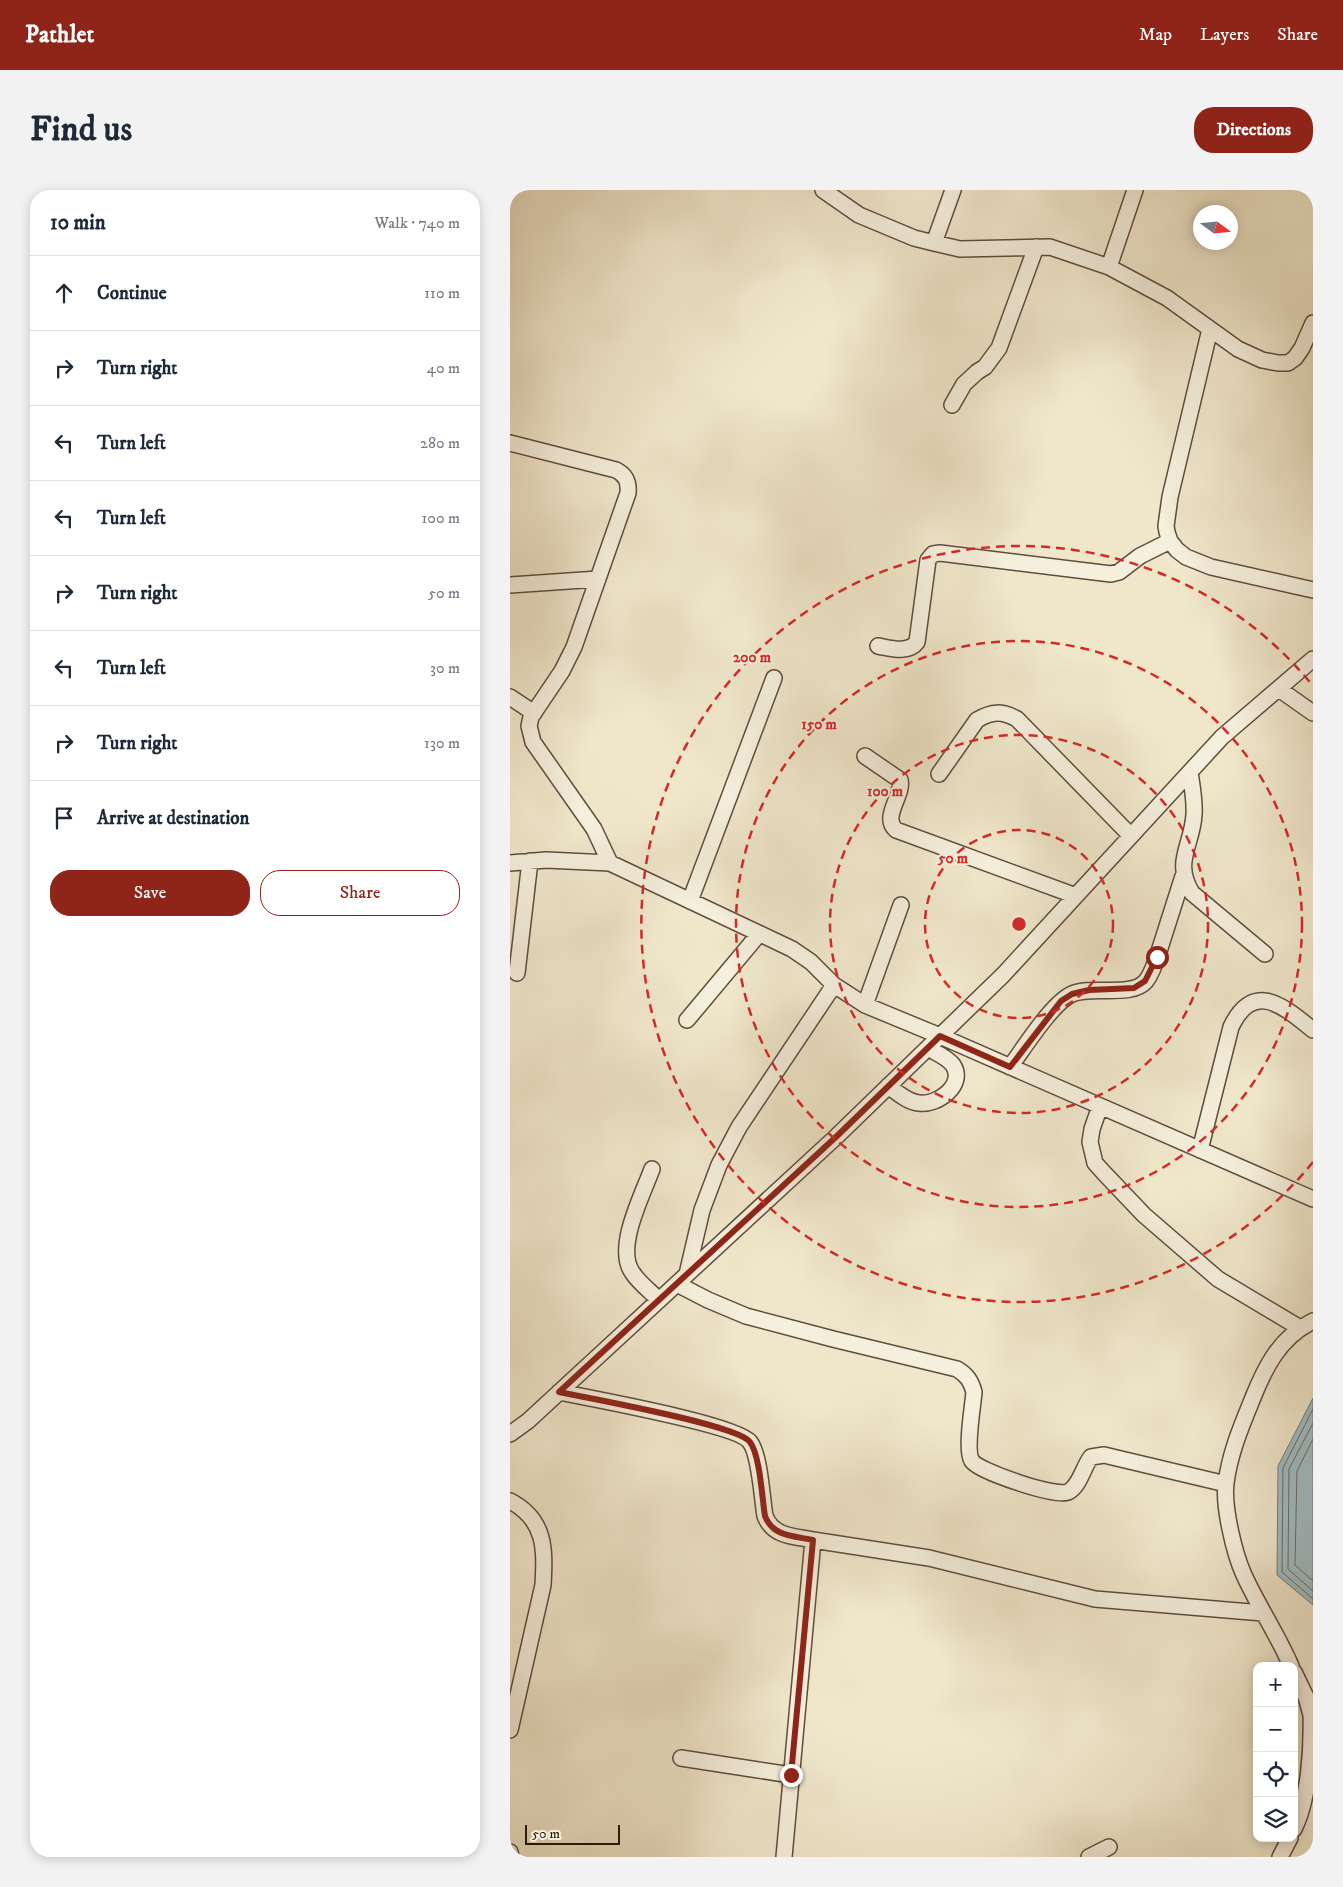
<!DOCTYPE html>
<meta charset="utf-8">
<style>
:root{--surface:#fff;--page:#f2f2f3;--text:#1f2937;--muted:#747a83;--line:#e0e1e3;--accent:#8f2418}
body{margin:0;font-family:"IM FELL DW Pica",serif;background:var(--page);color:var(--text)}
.controls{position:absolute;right:15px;bottom:15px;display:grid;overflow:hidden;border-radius:10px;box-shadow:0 2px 12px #0003}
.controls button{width:45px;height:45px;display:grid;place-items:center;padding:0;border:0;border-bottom:1px solid var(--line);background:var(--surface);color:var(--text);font:25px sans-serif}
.compass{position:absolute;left:683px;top:15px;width:45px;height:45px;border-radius:50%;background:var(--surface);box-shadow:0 2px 12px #0003;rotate:105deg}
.scale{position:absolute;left:15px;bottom:12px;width:95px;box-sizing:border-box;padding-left:5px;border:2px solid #2f1a0e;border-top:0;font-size:14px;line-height:18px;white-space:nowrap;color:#2f1a0e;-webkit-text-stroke:4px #f5efdd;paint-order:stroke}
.stop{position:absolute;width:15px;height:15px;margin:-11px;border:4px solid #8f2418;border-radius:50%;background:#fff}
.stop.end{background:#8f2418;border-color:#fff;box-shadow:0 1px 5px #0008}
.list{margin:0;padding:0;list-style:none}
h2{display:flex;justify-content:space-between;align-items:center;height:65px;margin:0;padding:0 20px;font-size:21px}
h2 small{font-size:16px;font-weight:400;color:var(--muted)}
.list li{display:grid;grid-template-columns:32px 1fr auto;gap:15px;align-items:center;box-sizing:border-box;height:75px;padding:0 20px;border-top:1px solid var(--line)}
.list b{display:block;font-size:19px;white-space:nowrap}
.list em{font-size:16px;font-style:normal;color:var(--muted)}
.actions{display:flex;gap:10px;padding:15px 20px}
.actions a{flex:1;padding:11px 0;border:1px solid var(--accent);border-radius:20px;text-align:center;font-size:18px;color:var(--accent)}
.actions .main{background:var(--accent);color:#fff}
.icon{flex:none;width:28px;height:28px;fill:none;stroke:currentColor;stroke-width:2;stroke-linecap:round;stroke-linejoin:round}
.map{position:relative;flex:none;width:803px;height:1667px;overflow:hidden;border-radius:20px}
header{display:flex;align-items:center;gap:30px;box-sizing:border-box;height:70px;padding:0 25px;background:var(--accent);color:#fff}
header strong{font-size:24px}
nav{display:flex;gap:28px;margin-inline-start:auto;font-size:18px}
.intro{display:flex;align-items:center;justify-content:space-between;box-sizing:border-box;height:120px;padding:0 30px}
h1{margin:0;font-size:35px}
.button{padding:12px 22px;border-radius:20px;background:var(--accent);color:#fff;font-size:18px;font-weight:700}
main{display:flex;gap:30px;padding:0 30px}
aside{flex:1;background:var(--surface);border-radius:20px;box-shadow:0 2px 12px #0003}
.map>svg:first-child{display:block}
.water{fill:#a0bcc2;stroke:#737b7a}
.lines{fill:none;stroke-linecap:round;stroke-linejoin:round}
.shore{stroke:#686b68;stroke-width:1}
.minor-casing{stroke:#5f4d3d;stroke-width:18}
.minor{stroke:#f5efdd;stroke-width:15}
.route{stroke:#8f2418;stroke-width:6}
.ring{fill:none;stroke:#d62828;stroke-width:2.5;stroke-dasharray:9 6}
.centre{fill:#d62828;stroke:#f5efdd;stroke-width:2.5}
.ring-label{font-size:15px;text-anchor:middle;font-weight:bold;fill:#d62828;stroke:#f5efdd;stroke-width:4;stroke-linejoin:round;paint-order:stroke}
</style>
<header>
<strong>Pathlet</strong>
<nav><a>Map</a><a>Layers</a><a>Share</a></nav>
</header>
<div class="intro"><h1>Find us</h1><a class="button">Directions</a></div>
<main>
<aside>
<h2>10 min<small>Walk · 740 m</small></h2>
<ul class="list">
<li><svg class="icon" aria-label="ahead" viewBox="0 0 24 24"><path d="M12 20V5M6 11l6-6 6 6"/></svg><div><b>Continue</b></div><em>110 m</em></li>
<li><svg class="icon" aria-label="right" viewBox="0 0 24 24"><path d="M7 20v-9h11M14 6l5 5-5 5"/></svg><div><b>Turn right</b></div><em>40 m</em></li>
<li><svg class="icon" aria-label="left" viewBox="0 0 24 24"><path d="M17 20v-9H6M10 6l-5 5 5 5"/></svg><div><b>Turn left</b></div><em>280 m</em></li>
<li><svg class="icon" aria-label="left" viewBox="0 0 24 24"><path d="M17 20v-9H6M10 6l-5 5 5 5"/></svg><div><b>Turn left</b></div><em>100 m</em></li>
<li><svg class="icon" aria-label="right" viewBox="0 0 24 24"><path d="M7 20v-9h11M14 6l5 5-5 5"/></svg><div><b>Turn right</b></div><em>50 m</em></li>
<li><svg class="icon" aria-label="left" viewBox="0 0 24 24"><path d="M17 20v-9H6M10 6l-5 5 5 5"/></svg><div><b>Turn left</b></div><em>30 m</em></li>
<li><svg class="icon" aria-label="right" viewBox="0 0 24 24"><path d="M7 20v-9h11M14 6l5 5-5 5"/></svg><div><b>Turn right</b></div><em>130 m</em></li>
<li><svg class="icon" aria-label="arrive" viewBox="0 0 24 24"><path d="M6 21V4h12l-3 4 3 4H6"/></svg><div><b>Arrive at destination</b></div></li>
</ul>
<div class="actions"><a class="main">Save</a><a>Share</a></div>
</aside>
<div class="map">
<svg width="803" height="1667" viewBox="0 0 803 1667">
<rect width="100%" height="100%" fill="#f0e7cb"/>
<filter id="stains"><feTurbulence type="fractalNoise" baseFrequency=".004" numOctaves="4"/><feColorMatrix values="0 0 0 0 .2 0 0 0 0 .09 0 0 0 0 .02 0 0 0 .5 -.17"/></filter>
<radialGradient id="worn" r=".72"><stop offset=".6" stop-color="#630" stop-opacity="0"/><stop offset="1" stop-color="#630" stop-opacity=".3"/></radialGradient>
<!-- water -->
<path class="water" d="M 803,1208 L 803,1415 L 767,1385 L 768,1276 Z"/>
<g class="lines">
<!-- shore -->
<path class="shore" d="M 803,1219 L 773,1278 L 772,1382 L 803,1409
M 803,1233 L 779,1279 L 778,1379 L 803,1401
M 803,1249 L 787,1281 L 785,1375 L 803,1391"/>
<!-- minor casing -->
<g class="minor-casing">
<path id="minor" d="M 313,0 L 349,25 L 404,48 L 424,53 L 450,59 L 540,57 L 599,77 L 657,108 L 728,159 L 752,170 L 768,173 L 778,173 L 785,168 L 792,158 L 803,133
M 424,53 L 443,0
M 599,77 L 625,0
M 700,139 L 660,307 L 656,336 L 657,342 L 660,351 L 667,360 L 676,367 L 701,377 L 803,400
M 442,215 L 454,194 L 467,182 L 475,177 L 489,158 L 526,57
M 0,253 L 106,280 C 116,285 119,292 118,303 L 64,457 L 52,481 L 21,527 L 19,536 L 23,552 L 84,639 L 100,673
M 0,395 L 88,389
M 368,456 C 380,458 398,464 407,452 L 418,370 L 423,364 L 430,363 L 601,384 L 609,382 L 630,366 L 660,351
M 769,499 L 803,523
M 0,507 L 24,523
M 355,566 L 390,590 C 394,605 371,627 386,640 L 566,706
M 680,582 C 682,596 685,611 684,625 C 682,656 663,672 682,703 L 755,764
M 429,584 L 467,530 C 482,521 492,521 507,529 L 621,646
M 0,673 L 36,670 L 100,673 L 282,759 L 301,772 L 324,795 L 355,815 L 430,846 L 803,1009
M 180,711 L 264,488
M 7,783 L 20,671
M 355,815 L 391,715
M 177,830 L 249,744
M 500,877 C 514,858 542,813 562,804 C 581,795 622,808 636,791 C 644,781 648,764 652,752 C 659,730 666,708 673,686
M 378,896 C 387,902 397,912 409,913 C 427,916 456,895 443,875 C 437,867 426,863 418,858
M 590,916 L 582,939 L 580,952 L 585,973 L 594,983 L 634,1025 L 708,1089 L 790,1138
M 690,960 L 721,837 C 744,789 774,817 803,840
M 142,979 C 133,1004 105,1057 122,1082 C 128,1092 140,1101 149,1110
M 177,1084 L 192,1020 L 209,975 L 229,937 L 324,795
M 167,1094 L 198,1110 L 236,1126 L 323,1149 L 447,1179 C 457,1185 461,1191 464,1202 C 463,1215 455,1261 462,1271 C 468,1281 547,1308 558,1302 C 570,1296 573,1277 581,1267 L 594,1265 L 716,1294
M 49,1202 C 78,1208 228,1235 240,1252 C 250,1265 252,1309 255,1326 C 263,1347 284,1346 303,1350 L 274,1667
M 0,1244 L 18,1231 L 327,946 L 493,785 L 712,547 L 803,469
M 0,1311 C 36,1330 35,1359 33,1395 L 0,1540
M 303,1350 L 419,1368 L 585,1409 L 753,1423
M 781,1476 C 768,1445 748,1416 734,1385 C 724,1363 713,1316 716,1293 C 720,1263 731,1237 742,1210 C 755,1177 770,1147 803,1131
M 784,1482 L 796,1507 L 801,1525 L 803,1526
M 171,1568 L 281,1585
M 784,1639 C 799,1609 802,1558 801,1525
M 0,1662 L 1,1667
M 579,1667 L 599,1657
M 770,1667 L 780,1648"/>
</g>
<!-- minor -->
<use href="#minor" class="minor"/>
</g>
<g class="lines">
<!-- route -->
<path class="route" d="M 281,1585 L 303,1350 C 284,1346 263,1347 255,1326 C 252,1308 250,1265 240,1252 C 228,1235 78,1208 49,1202 L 327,946 L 430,846 L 500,877 L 551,811 L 562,804 L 579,800 L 624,798 L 635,791 L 647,767"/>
</g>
<!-- distance rings -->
<g class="ring">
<circle cx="509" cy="734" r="94"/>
<circle cx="509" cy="734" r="189"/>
<circle cx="509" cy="734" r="283"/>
<path d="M803 972A378 378 0 1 1 803 496"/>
</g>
<circle cx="509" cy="734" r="8" class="centre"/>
<g class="ring-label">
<text x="242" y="472">200 m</text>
<text x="309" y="539">150 m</text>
<text x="375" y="606">100 m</text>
<text x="443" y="673">50 m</text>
</g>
<rect width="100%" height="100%" filter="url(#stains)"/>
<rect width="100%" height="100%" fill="url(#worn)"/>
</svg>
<div class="controls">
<button>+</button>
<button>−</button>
<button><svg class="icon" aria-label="locate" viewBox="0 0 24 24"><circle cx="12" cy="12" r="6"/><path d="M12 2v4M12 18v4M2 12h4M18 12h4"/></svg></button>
<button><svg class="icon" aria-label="layers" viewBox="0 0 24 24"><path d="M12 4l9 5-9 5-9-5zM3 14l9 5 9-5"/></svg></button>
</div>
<svg class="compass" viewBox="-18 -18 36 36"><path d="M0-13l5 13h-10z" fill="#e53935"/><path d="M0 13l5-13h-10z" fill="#747a83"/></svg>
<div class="scale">50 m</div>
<div class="stop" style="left:647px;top:767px"></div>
<div class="stop end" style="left:281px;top:1585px"></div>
</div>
</main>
